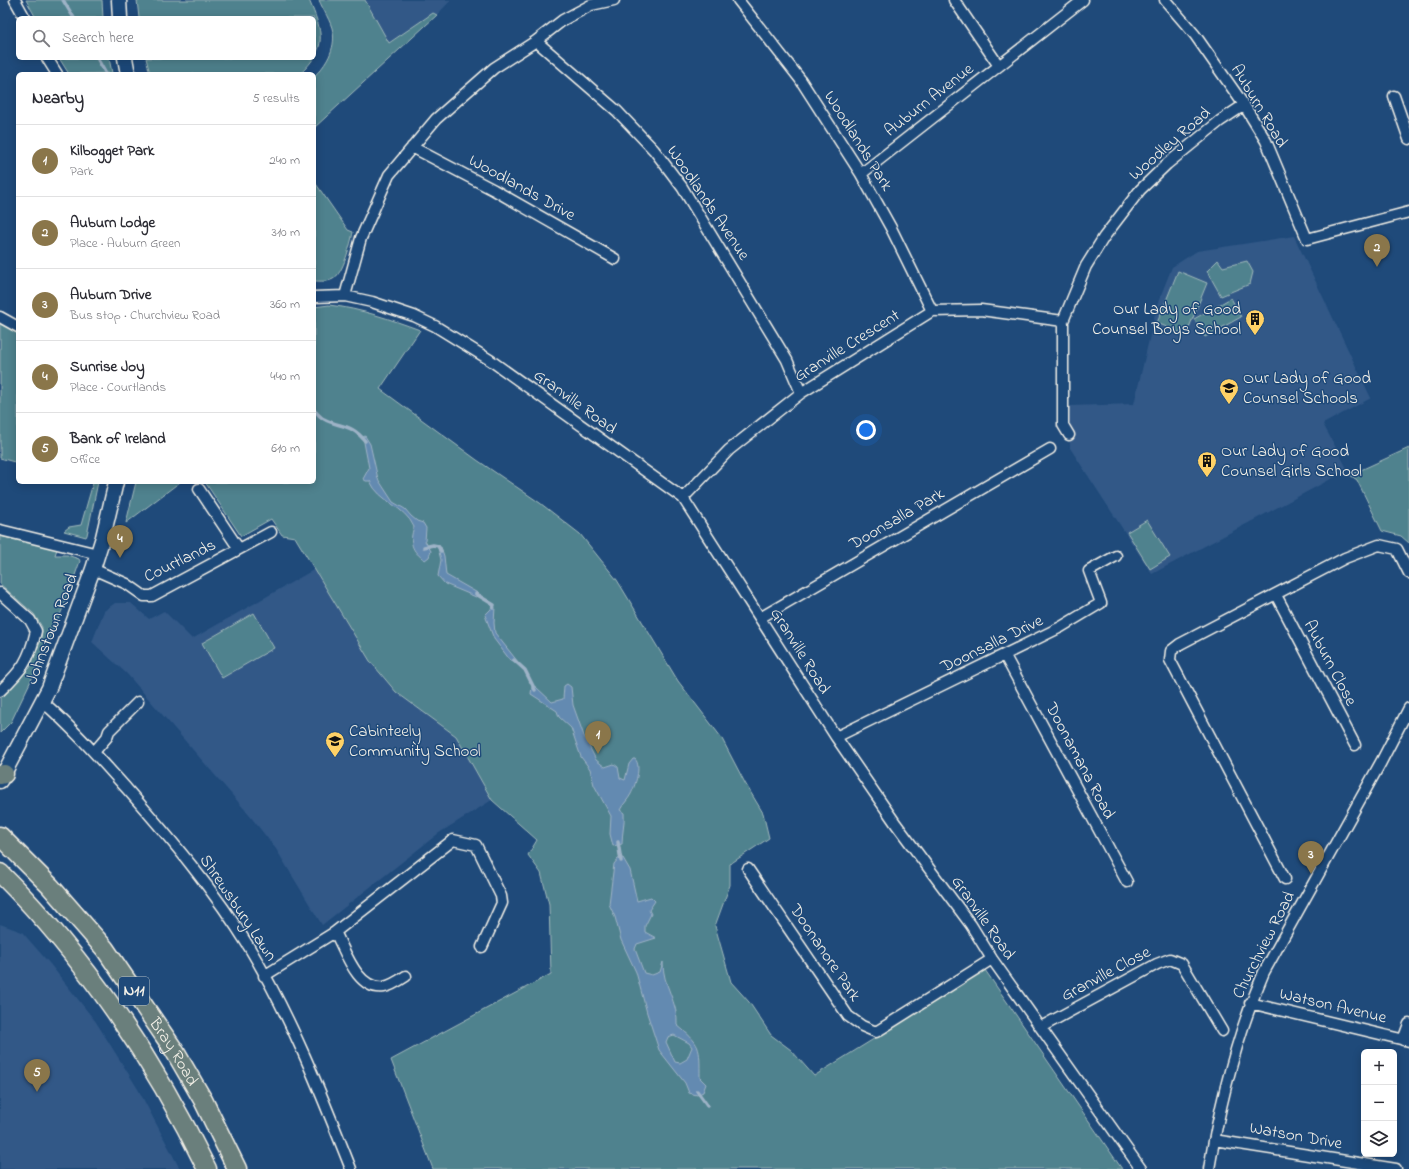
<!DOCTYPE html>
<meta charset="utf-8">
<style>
:root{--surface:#fff;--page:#f2f2f3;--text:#2b2b33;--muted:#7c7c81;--line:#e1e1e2;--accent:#8a764a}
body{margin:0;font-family:"Indie Flower",sans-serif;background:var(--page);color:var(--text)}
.controls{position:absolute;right:12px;bottom:12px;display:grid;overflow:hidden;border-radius:6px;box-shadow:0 2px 10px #0003}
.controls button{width:36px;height:36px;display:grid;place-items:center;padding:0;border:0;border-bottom:1px solid var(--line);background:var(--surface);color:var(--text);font:20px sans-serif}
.you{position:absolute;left:866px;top:430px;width:14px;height:14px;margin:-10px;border:3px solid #fff;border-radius:50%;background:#1a73e8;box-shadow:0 0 0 6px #1a73e833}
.badge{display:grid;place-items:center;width:26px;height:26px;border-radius:50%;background:var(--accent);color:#fff;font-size:13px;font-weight:700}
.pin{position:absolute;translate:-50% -33px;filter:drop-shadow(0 1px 2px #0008)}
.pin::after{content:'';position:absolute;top:21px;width:14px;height:12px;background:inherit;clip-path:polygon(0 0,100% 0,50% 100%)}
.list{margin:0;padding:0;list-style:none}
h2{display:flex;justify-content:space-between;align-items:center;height:52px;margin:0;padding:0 16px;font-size:17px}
h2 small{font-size:13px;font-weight:400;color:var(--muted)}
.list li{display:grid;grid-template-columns:26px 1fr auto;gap:12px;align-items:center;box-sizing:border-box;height:72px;padding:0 16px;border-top:1px solid var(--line)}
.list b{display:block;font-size:15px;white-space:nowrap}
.list p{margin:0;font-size:13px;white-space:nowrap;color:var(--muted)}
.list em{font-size:13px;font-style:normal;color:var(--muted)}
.icon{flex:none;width:22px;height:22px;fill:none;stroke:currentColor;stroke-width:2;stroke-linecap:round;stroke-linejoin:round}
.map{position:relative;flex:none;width:1409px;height:1169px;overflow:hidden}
.search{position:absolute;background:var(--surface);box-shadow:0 2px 10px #0003;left:16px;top:16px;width:300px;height:44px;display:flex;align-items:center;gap:10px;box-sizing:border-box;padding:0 14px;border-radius:6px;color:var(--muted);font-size:15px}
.panel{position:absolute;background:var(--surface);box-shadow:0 2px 10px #0003;left:16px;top:72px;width:300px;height:412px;border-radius:6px}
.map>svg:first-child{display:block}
.built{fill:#315887}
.green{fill:#50828e;stroke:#a2babb}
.water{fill:#648ab1;stroke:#9eb3c7;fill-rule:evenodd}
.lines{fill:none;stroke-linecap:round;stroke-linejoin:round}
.stream{stroke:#9eb3c7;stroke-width:3.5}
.street-casing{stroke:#f4f1e8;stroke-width:13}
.secondary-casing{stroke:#f4f1e8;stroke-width:17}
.highway-casing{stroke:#f4f1e8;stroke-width:21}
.street{stroke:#1f4a7a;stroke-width:10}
.secondary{stroke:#1f4a7a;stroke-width:14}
.highway{stroke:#6b7f7c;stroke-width:18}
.labels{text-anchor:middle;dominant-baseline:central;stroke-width:3;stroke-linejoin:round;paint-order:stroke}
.shield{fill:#1f4a7a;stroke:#b4bfc7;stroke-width:1}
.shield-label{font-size:16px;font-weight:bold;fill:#f4f1e8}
.street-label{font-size:17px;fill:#f4f1e8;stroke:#1f4a7a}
.poi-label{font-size:17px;fill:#f4f1e8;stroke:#1f4a7a;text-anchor:start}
</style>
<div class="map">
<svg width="1409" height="1169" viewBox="0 0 1409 1169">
<rect width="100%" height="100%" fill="#1f4a7a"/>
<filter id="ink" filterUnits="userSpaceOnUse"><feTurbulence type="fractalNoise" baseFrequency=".025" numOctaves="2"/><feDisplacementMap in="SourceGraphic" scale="8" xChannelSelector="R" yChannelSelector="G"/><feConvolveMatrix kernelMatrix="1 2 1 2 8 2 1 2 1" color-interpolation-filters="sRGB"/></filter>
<g filter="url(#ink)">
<!-- built -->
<path class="built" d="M 365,0 L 451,0 L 437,15 L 433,13 L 389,43 Z
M 1294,236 L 1371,398 L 1323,424 L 1348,470 L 1152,574 L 1070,448 L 1069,406 L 1134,404 L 1157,305 L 1172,267 L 1197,251 Z
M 315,569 L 370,661 L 396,692 L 456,736 L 492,800 L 439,833 L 322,925 L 276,849 L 246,811 L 127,674 L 92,642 L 104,611 L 115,603 L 131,603 L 149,619 L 164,611 L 192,639 Z
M 0,924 L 22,932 L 50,964 L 96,1022 L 138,1089 L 180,1169 L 0,1169 Z"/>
<!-- green -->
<path class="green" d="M 26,0 L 102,0 L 103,18 L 36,18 Z
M 137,0 L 309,0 C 323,33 328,47 300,74 L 150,74 L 146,58 L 314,58 L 314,18 L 139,18 Z
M 319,0 L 365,0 L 389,43 L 433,13 L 437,15 L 314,128 L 314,76 C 326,66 336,48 333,32 C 331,21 323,10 319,0 Z
M 59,58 L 109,58 L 112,73 L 69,74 Z
M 314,181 L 348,230 L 353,232 C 351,243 343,274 333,279 C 328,282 320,281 314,281 Z
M 1218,260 L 1223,267 L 1247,261 L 1253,272 L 1250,284 L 1221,296 L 1207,271 Z
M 1178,271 L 1207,283 L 1186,335 L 1157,323 Z
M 1231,298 L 1241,317 L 1205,337 L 1194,319 Z
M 329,305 C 361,309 390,319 420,330 L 380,389 L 477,460 L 540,503 L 580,534 L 617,580 L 678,681 L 721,737 L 745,783 L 763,813 L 769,838 L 730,864 L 730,885 L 715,926 L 731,982 L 749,1002 L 771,1035 L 791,1050 L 814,1076 L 985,970 L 1122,1169 L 433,1169 L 391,1060 L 551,974 L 549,904 L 541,873 L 528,855 L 537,840 L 492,800 L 456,736 L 396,692 L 370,661 L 295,537 L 282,535 L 271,519 L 241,536 L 205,482 L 314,482 L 314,307 Z
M 0,322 L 18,331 L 18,463 L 0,458 Z
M 1409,448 L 1409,543 L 1401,536 L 1382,531 L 1357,480 L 1350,475 Z
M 90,482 L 98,482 L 87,535 L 86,537 L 64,531 L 69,527 L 81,525 L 93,483 Z
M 136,482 L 180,482 L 126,523 Z
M 1147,520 L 1170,557 L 1150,569 L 1127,532 Z
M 0,536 L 57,549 L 55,555 L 67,555 L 79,559 L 80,561 L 66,601 L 36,670 L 11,722 L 0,733 L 0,698 L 30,668 L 41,640 L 42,627 L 34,614 L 0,584 Z
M 254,613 L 274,648 L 222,678 L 202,643 Z"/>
<!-- water -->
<path class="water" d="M 365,436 L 370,444 L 378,479 L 393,502 L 405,509 L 411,516 L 417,521 L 423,523 L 426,528 L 425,541 L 431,551 L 429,557 L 425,560 C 411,551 409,542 414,527 C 405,506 379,502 370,481 L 366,481 L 363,479 L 369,468 L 363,437 Z
M 441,547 L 444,556 L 446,575 L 481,595 L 476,597 L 445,584 L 438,576 L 441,560 L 438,548 Z
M 492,605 L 495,607 L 494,623 L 495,633 L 518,662 L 510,660 L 494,639 L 485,615 L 491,609 Z
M 567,684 L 571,687 L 573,705 L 584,736 L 596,760 L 605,767 L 614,764 L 618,767 L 620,778 L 625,780 L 629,764 L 633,759 L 635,759 C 642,766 635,786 631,794 C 628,800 623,804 620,810 L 624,813 C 625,823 622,833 622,844 L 613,846 L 610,834 L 611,816 L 594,785 L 590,769 L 581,757 L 571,728 L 559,717 L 557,711 L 531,694 L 532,686 L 536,687 L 552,702 L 563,699 L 564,686 Z
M 623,858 L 630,870 L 637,901 L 651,897 L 655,901 L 649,910 L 651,914 L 645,926 L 645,932 L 656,938 L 637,944 L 635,949 L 644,973 L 652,975 L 660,972 L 663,962 C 662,984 679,1004 677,1025 C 701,1045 700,1046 700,1078 L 706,1084 L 703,1092 L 697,1095 L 689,1093 L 685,1083 L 659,1050 L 647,1013 L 636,972 L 621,940 L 615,917 L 609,904 L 614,864 L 618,859 ZM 674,1035 L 689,1043 L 692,1047 L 687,1059 L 680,1063 L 675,1062 L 666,1042 L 668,1037 Z"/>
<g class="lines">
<!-- stream -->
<path class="stream" d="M 63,0 L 74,18
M 97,58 L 106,74
M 314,410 C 317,413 320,417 324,419 C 340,428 351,423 365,441
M 424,547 L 433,545 L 438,546 L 441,551
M 476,594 L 494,605 L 493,608
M 514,660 L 525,670 L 535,690
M 618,842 L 621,861
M 697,1091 L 707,1105"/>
<!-- street casing -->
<g class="street-casing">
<path id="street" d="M 15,0 L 25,18
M 738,0 L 800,79 L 861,174 L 891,228 L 932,311
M 954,0 L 999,66
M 1165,0 L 1195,35 L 1244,105 L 1266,141 L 1307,239 L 1409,212
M 536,41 L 617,111 L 654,150 L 682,187 L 787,360 L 801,393
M 47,58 L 57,74
M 1394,96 L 1409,139
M 412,147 L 494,190 L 615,259
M 861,174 L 1083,0
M 345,296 L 361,238 L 389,175 L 436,119 L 494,68 L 536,41 L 563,20 L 591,5 L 614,0
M 314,297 L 345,296 L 372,302 L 414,316 L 435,326 L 490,360 L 683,498 L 836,737 L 896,824 L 971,925 L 992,959 L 1141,1169
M 0,317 L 18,327
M 1069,435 L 1063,425 L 1063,321 L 1086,266 L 1104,237 L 1140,190 L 1167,164 L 1220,121 L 1244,105
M 199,489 L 239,549
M 683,498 L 729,450 L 801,393 L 932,311 L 981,310 L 1063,321
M 0,530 L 98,554
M 93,569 L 127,584 L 144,596 L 152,596 L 271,532
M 0,593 L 30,620 L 36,631 C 29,661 22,670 0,691
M 1276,595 L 1355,745
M 760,618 L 1050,449
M 1005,656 L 1127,882
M 43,702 C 74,729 100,759 127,789 C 170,838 215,891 249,947 C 291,1017 321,1093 351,1169
M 836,737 L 1061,627 L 1101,603 L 1089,571 L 1116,556
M 94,752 L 107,737 L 109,731 L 138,702
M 748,869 L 848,1016 L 862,1026 L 876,1032 L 992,959
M 1285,879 L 1170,660 L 1171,651 L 1180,644 L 1345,558 L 1379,545 L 1397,549 L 1409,573
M 335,932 C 345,950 357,991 384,987 C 391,986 400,980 406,976
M 264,976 L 335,932 L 453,840 L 476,845 L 501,896 L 502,903 L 482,947
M 1250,1003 L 1409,1041
M 1041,1027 L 1157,964 L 1170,959 L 1182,964 L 1222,1031
M 1403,1040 L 1409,1024
M 1214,1140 L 1396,1169
M 1209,1169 C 1220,1103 1237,1034 1264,972 L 1381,762 L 1409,708"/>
</g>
<!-- secondary casing -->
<g class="secondary-casing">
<path id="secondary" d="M 119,0 L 120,18
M 125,58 L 128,74
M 0,781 L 49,688 L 93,569 L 103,537 L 116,482"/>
</g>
<!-- highway casing -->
<g class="highway-casing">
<g id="highway">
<path d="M 0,775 L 4,774"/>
<path id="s1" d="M 0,836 L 50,886 L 105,949 L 174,1050 L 203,1100 L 237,1169"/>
<path d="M 0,873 C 85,957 155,1062 207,1169"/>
</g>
</g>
<!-- street -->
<use href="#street" class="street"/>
<!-- secondary -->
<use href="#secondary" class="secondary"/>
<!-- highway -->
<use href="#highway" class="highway"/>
</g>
</g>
<!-- icons -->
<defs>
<g id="building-pin" transform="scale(1)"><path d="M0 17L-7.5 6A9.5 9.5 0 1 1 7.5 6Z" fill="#ffd166" stroke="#1f4a7a"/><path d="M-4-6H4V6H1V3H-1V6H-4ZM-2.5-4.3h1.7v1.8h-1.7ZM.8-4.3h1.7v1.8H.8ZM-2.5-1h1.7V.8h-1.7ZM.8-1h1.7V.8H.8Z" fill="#111"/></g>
<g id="school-pin" transform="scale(1)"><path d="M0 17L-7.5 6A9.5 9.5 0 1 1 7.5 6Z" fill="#ffd166" stroke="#1f4a7a"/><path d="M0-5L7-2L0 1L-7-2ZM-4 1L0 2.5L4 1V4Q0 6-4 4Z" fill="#111"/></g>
</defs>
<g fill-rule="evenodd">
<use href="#building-pin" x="1255" y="319"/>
<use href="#school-pin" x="1229" y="388"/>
<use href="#building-pin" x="1207" y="461"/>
<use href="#school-pin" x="335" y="741"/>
</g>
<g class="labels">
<!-- shield labels -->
<rect class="shield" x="119" y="977" width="30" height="28" rx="3"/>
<g class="shield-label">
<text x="134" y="991">N11</text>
</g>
<!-- street labels -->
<g class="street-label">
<text transform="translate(929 100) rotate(-38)">Auburn Avenue</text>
<text transform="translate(1259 106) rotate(59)">Auburn Road</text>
<text transform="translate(858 141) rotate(58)">Woodlands Park</text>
<text transform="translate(1170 144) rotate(-41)">Woodley Road</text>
<text transform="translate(522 188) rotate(29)">Woodlands Drive</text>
<text transform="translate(708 203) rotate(56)">Woodlands Avenue</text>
<text transform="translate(847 346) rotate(-32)">Granville Crescent</text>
<text transform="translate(575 402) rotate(36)">Granville Road</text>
<text transform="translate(897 519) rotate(-30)">Doonsalla Park</text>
<text transform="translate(180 561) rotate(-26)">Courtlands</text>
<text transform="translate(52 629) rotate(-69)">Johnstown Road</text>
<text transform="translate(992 644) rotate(-26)">Doonsalla Drive</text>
<text transform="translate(800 651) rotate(58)">Granville Road</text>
<text transform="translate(1330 663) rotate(62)">Auburn Close</text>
<text transform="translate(1080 761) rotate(62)">Doonamana Road</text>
<text transform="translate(238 908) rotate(56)">Shrewsbury Lawn</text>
<text transform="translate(983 918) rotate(55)">Granville Road</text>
<text transform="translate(1264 945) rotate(-63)">Churchview Road</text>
<text transform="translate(825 953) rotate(56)">Doonanore Park</text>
<text transform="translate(1106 974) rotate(-28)">Granville Close</text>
<text transform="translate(1333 1006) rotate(13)">Watson Avenue</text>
<text stroke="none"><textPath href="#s1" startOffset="278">Bray Road</textPath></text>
<text transform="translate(1296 1136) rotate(10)">Watson Drive</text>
</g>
<!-- poi labels -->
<g class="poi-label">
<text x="1241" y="309" text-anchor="end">Our Lady of Good<tspan x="1241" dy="20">Counsel Boys School</tspan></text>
<text x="1243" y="378">Our Lady of Good<tspan x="1243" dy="20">Counsel Schools</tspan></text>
<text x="1221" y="451">Our Lady of Good<tspan x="1221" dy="20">Counsel Girls School</tspan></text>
<text x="349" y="731">Cabinteely<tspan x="349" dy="20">Community School</tspan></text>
</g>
</g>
</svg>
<div class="controls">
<button>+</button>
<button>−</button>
<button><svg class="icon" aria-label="layers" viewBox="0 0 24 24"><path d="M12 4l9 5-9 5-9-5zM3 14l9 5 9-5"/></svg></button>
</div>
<div class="you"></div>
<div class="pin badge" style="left:598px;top:754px">1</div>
<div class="pin badge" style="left:1377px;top:267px">2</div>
<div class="pin badge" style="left:1311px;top:874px">3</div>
<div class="pin badge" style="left:120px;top:558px">4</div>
<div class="pin badge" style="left:37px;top:1092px">5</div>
<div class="search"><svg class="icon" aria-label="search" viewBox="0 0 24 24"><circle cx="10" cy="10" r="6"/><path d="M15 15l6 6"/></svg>Search here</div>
<section class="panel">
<h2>Nearby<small>5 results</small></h2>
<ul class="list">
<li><span class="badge">1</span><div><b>Kilbogget Park</b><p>Park</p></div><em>240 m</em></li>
<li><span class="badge">2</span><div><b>Auburn Lodge</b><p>Place · Auburn Green</p></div><em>310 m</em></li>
<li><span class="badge">3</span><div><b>Auburn Drive</b><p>Bus stop · Churchview Road</p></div><em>360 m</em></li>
<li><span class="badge">4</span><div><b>Sunrise Joy</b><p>Place · Courtlands</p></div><em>440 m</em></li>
<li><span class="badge">5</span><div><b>Bank of Ireland</b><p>Office</p></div><em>610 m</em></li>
</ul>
</section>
</div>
